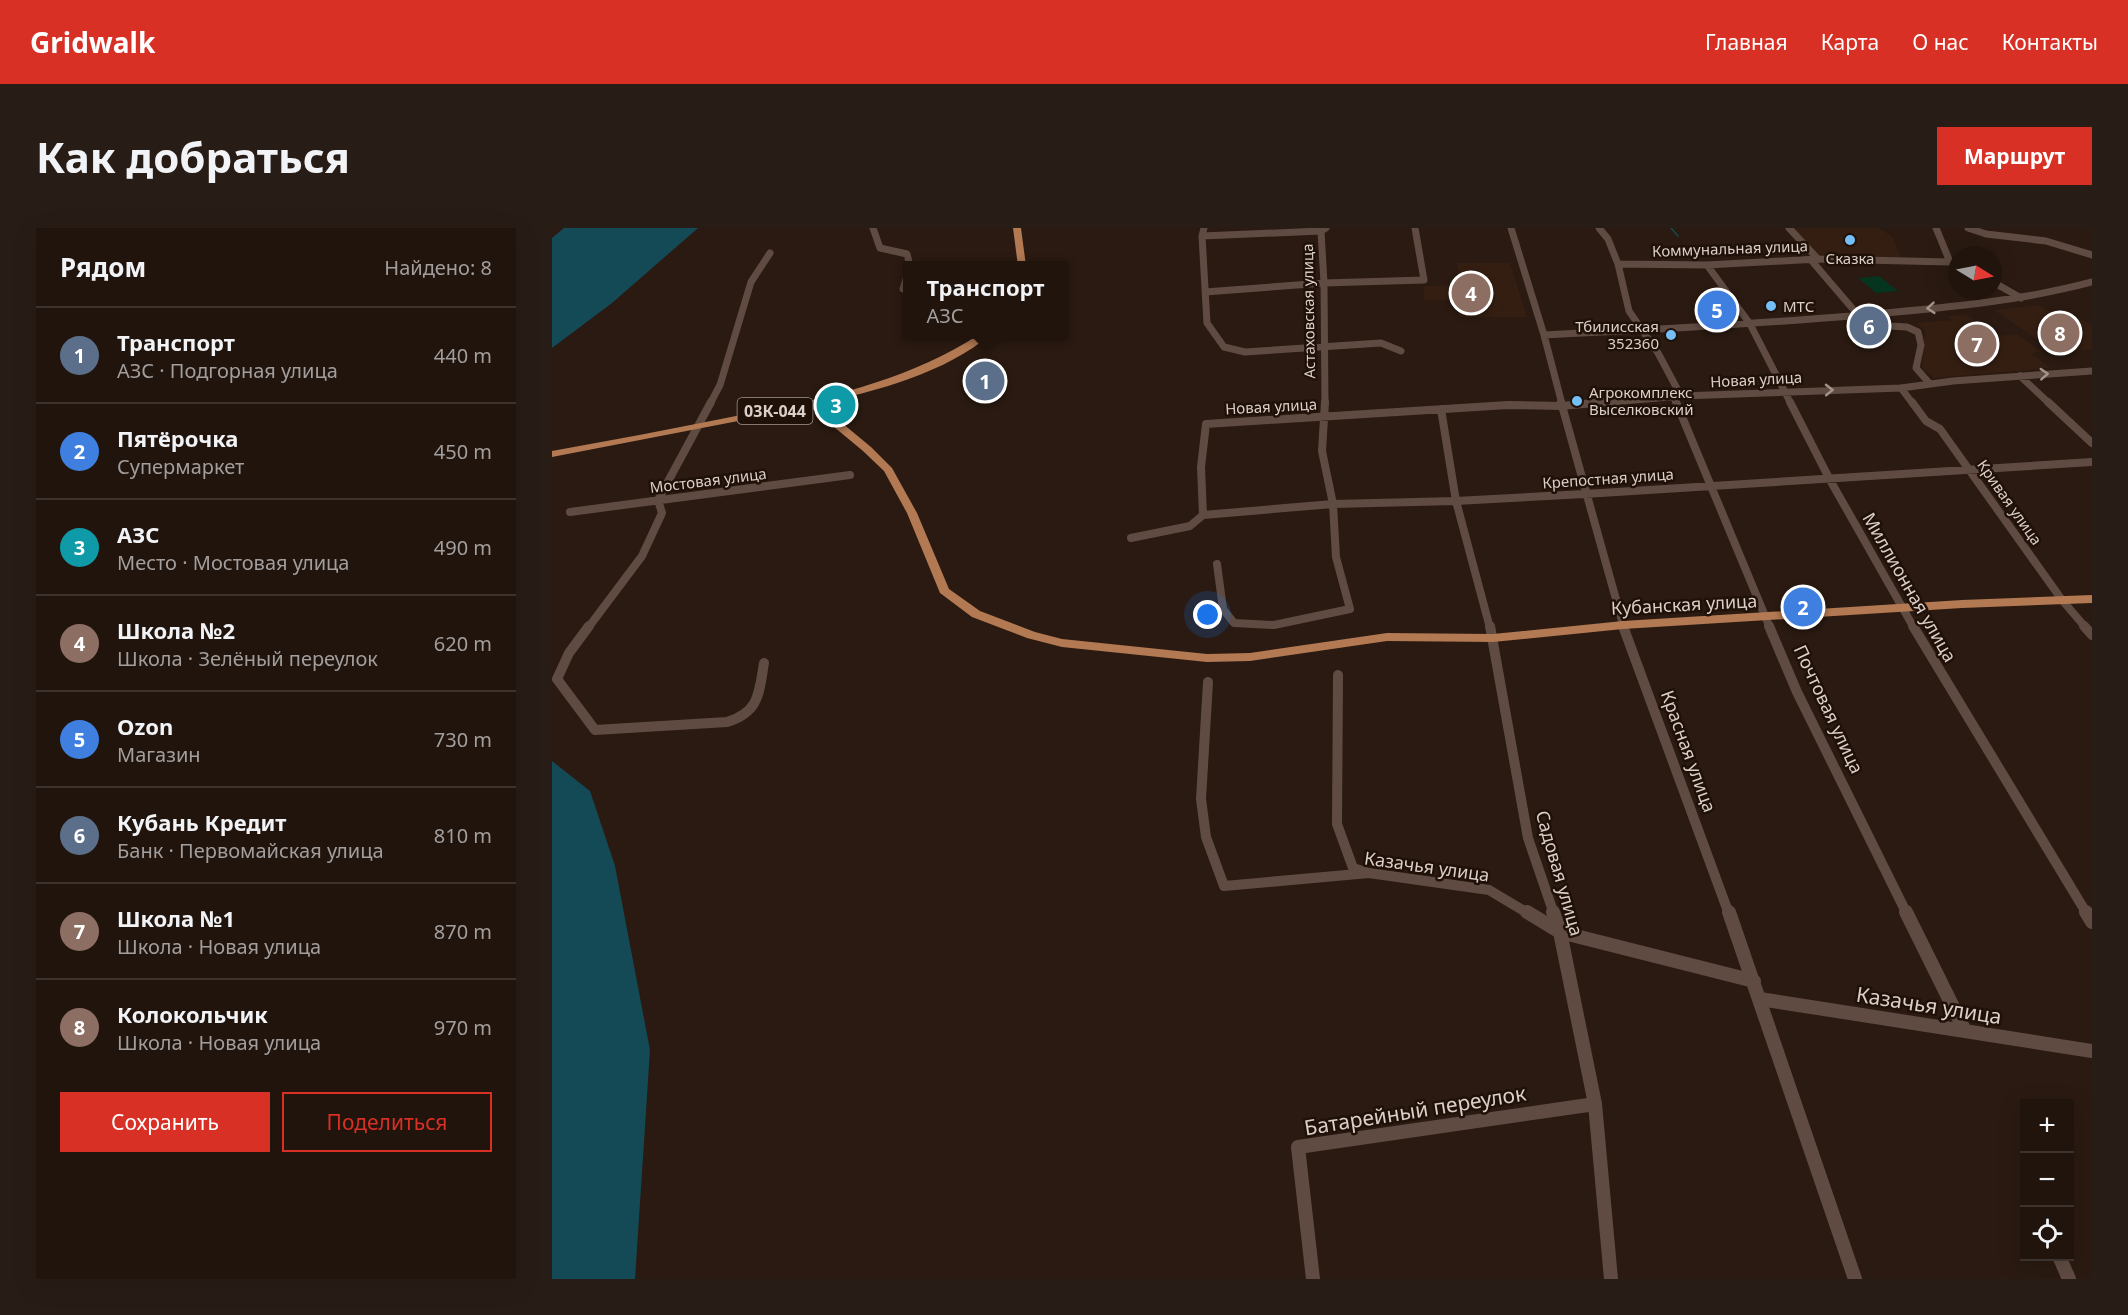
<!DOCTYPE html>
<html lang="ru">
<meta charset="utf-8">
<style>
:root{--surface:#20140d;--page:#281d16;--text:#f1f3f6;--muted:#a29e9d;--line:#3d332e;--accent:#d93025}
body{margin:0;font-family:"Noto Sans",sans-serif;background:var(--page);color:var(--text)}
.controls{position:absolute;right:18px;bottom:18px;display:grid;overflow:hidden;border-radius:0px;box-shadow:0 6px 24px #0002}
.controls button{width:54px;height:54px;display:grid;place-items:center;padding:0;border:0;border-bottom:2px solid var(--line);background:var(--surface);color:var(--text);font:30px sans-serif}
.compass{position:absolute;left:1396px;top:18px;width:54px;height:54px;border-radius:50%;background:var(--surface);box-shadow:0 6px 24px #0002;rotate:100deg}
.you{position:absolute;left:656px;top:387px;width:21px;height:21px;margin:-15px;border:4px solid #fff;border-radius:50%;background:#1a73e8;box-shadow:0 0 0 9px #1a73e833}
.badge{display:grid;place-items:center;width:39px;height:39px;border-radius:50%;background:var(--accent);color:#fff;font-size:20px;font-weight:700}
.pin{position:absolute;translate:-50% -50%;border:3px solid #fff;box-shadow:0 2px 6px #0006}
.popup{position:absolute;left:351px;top:33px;width:165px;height:78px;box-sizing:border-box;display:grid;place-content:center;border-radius:0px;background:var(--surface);filter:drop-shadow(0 2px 4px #0005);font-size:20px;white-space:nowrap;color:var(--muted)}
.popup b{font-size:22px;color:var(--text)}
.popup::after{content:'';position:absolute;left:50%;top:100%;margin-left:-12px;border:12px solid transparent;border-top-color:var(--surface)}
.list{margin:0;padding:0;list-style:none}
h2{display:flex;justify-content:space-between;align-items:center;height:78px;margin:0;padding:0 24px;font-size:26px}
h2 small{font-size:20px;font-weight:400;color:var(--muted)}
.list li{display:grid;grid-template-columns:39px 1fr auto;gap:18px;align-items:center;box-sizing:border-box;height:96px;padding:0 24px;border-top:2px solid var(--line)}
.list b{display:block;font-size:22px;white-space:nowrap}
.list p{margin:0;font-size:20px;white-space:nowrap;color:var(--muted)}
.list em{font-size:20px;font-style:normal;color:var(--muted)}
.actions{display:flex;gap:12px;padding:18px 24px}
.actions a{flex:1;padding:14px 0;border:2px solid var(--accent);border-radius:0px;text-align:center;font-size:21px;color:var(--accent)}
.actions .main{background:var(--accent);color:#fff}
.icon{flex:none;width:33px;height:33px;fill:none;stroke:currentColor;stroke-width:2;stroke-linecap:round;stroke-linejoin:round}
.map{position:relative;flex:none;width:1540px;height:1051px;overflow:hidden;border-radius:0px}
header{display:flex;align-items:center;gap:36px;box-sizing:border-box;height:84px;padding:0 30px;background:var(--accent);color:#fff}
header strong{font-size:28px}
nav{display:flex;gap:33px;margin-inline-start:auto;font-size:21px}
.intro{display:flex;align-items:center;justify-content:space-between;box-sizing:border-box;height:144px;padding:0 36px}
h1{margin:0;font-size:42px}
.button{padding:15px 27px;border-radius:0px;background:var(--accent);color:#fff;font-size:21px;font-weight:700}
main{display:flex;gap:36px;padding:0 36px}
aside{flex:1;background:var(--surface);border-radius:0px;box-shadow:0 6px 24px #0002}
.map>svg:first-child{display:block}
.built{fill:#341e12}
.green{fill:#05351e}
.water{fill:#144a56}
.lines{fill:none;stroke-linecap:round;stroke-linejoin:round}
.stream{stroke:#144a56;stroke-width:1.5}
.minor-far3{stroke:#5f4b41;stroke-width:7}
.minor-far2{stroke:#5f4b41;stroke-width:8}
.minor-far1{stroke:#5f4b41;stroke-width:10}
.minor{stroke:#5f4b41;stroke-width:14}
.major{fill:#b27952;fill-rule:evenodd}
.oneway{stroke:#a3948c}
.poi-dot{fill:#74c0f6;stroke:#201108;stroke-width:2}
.labels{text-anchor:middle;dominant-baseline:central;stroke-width:5;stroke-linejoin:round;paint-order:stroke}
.far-street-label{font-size:15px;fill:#dbcfc9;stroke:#201108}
.far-poi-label{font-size:15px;fill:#dbcfc9;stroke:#201108;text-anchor:start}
.shield{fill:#201108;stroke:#a3968f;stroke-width:1.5}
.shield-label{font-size:16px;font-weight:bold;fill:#dbcfc9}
.street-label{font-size:18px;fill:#dbcfc9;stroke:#201108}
.near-street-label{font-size:21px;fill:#dbcfc9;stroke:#201108}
</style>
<header>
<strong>Gridwalk</strong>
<nav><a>Главная</a><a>Карта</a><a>О нас</a><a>Контакты</a></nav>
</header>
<div class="intro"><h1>Как добраться</h1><a class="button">Маршрут</a></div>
<main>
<aside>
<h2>Рядом<small>Найдено: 8</small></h2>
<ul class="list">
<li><span class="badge" style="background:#5c6f8a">1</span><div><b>Транспорт</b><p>АЗС · Подгорная улица</p></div><em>440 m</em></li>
<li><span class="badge" style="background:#3f7fe0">2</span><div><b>Пятёрочка</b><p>Супермаркет</p></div><em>450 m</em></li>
<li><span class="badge" style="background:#0f9aa8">3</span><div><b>АЗС</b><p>Место · Мостовая улица</p></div><em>490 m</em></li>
<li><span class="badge" style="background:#8d6e63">4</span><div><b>Школа №2</b><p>Школа · Зелёный переулок</p></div><em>620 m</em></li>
<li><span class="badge" style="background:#3f7fe0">5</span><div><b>Ozon</b><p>Магазин</p></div><em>730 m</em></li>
<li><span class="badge" style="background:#5c6f8a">6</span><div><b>Кубань Кредит</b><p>Банк · Первомайская улица</p></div><em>810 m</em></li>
<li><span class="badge" style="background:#8d6e63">7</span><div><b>Школа №1</b><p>Школа · Новая улица</p></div><em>870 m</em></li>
<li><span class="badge" style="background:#8d6e63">8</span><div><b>Колокольчик</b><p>Школа · Новая улица</p></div><em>970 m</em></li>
</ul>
<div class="actions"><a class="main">Сохранить</a><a>Поделиться</a></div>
</aside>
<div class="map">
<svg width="1540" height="1051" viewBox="0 0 1540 1051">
<rect width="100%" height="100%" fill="#2a1a11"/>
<!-- built -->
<path class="built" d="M 1241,0 L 1327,0 L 1341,9 L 1349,30 L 1271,30 Z
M 905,35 L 958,35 L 975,89 L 907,89 L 905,72 L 871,72 L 872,58 L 908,57 Z
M 1487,77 L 1505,89 L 1519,86 L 1540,97 L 1540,121 L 1505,125 L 1442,82 Z
M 1414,86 L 1443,108 L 1466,106 L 1489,124 L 1479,125 L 1498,140 L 1382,150 L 1370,140 L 1373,103 L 1364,95 L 1400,92 L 1396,88 Z"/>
<!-- green -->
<path class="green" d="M 1327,48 L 1346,63 L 1324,65 L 1306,50 Z"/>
<!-- water -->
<path class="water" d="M 12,0 L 146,0 L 60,75 L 0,120 L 0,10 Z
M 0,533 L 38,563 L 63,638 L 98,822 L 83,1051 L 0,1051 Z"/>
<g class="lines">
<!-- stream -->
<path class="stream" d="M 1119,0 L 1126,8"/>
<!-- minor-far3 -->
<path class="minor-far3" d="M 321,0 L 328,20 L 355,26 L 358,38
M 652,0 L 650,8 L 655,95 L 672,119 L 693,124 L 829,115 L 849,123
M 959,0 L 992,107 L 1010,176
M 1047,0 L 1056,11 L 1066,36 L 1077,83 L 1106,125 L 1129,168
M 1237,0 L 1266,31
M 1384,0 L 1398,34
M 1416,0 L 1434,6 L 1494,13 L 1540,27
M 650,8 L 769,3
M 1259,32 L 1306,87
M 1066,36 L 1155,37 L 1266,31 L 1398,34 L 1405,37
M 1155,37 L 1198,96 L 1239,176
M 355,48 L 351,61 L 355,61
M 1441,54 L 1469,70
M 653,64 L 772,55 L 872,52 L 863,0
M 1321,86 L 1337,98 L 1355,99 L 1366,104 L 1369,117 L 1364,140 L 1378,156
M 992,107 C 1098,102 1204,96 1310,87 C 1388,80 1465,74 1540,54
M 1468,148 L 1498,176
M 1349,160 L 1361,176
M 1122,169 L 1125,176
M 158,176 L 168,157 L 199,54 L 218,25
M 773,176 L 772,55 L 769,3 L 774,0
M 1036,176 L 1129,168 L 1349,160 L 1401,153 L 1540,143"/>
<!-- minor-far2 -->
<path class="minor-far2" d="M 1009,174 L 1072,400
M 1124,174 L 1218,400
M 1238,174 L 1278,252 L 1362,400
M 1360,174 L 1374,193 L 1388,201 L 1510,372 L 1534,400
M 1496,174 L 1540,215
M 889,181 L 904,273 L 938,400
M 18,284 L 298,247
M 651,287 L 649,239 L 654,196 L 956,177 L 1009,178 L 1054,174
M 579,310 L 638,298 L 651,287 L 781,276 L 904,273 L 1033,266 L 1540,234
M 665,336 L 671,381 L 682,395 L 722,397 L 798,381 L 784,329 L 781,276 L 770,223 L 773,174
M 36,400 L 90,328 L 110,285 L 106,272 L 159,174"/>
<!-- minor-far1 -->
<path class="minor-far1" d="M 37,398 L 17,425 L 5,451 L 43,502 L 175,494 C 208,484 207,464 212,435
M 938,398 L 976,610 L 1002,686
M 1071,398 L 1177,686
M 1217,398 L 1245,464 L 1355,686
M 1361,398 L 1535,686
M 1532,398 L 1540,407
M 786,447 L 785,596 L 801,640 L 814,644
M 656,454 L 649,571 L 654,609 L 672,658 L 817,645 L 937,662 L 977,686"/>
<!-- minor -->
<path class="minor" d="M 975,684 L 1008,704 L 1202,753
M 1001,684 L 1008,704 L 1043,876 L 1059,1051
M 1177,684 L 1303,1051
M 1354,684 L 1412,801
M 1534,684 L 1540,694
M 1208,771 L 1540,823
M 1507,1028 L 1517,1051
M 761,1051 L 746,919 L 1043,876"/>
<!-- major -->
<path class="major" d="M 461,0 L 469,0 L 474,38 L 466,38 Z
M 428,106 L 439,106 C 394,145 324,163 267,176 L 319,219 L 340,240 L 365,285 L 397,361 L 428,383 L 483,404 L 510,411 L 655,426 L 698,425 L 835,405 L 941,406 L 1071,393 L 1410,372 L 1540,367 L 1540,375 L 1410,380 L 1071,401 L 941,414 L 835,413 L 698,433 L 655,434 L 510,419 L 475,410 L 420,389 L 388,365 L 355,285 L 332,243 L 311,223 L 258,179 L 0,229 L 0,223 C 60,212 120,201 179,189 C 266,172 353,155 428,106 Z"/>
</g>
<!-- one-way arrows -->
<defs><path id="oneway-chevron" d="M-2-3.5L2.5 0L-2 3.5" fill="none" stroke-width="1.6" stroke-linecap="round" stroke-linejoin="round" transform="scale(1.5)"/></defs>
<g class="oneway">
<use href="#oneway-chevron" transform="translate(1379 80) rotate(175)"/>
<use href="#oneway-chevron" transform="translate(1492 146) rotate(-3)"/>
<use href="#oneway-chevron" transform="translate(1277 162) rotate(-1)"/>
</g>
<!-- markers -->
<g class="poi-dot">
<circle cx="1298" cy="12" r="6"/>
<circle cx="1219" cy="78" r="6"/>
<circle cx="1119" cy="107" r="6"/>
<circle cx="1025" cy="173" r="6"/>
</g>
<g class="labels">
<!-- far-street labels -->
<g class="far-street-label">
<text transform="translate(1178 20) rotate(-2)">Коммунальная улица</text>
<text transform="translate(756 83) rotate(-91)">Астаховская улица</text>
<text transform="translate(1204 151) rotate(-3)">Новая улица</text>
<text transform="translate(719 178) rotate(-3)">Новая улица</text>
<text transform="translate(1056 250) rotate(-4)">Крепостная улица</text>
<text transform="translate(156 252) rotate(-7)">Мостовая улица</text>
<text transform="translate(1458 274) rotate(55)">Кривая улица</text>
</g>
<!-- far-poi labels -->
<g class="far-poi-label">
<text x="1298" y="30" text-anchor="middle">Сказка</text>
<text x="1231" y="78">МТС</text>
<text x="1107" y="98" text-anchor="end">Тбилисская<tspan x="1107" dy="17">352360</tspan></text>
<text x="1037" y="164">Агрокомплекс<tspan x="1037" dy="17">Выселковский</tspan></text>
</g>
<!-- shield labels -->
<rect class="shield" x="185.5" y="170" width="75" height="26" rx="4.5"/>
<g class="shield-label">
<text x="223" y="183">03К-044</text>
</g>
<!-- street labels -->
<g class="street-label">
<text transform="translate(1358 359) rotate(60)">Миллионная улица</text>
<text transform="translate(1132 376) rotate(-3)">Кубанская улица</text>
<text transform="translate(1277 481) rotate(65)">Почтовая улица</text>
<text transform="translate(1137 523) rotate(70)">Красная улица</text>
<text transform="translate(875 638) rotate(8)">Казачья улица</text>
<text transform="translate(1008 645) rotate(74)">Садовая улица</text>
</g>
<!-- near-street labels -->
<g class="near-street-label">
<text transform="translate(1377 777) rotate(9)">Казачья улица</text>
<text transform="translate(863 882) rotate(-9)">Батарейный переулок</text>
</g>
</g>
</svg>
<div class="controls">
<button>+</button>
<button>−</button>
<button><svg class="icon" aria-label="locate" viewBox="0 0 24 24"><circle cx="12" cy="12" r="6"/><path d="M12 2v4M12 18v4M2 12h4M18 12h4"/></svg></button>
</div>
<svg class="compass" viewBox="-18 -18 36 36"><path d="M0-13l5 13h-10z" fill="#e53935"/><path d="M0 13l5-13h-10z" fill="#a29e9d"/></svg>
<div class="you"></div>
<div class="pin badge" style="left:433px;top:153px;background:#5c6f8a">1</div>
<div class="popup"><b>Транспорт</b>АЗС</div>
<div class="pin badge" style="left:1251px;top:379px;background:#3f7fe0">2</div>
<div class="pin badge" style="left:284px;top:177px;background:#0f9aa8">3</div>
<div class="pin badge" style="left:919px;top:65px;background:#8d6e63">4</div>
<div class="pin badge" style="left:1165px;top:82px;background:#3f7fe0">5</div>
<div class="pin badge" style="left:1317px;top:98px;background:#5c6f8a">6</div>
<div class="pin badge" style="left:1425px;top:116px;background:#8d6e63">7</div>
<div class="pin badge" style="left:1508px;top:105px;background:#8d6e63">8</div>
</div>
</main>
